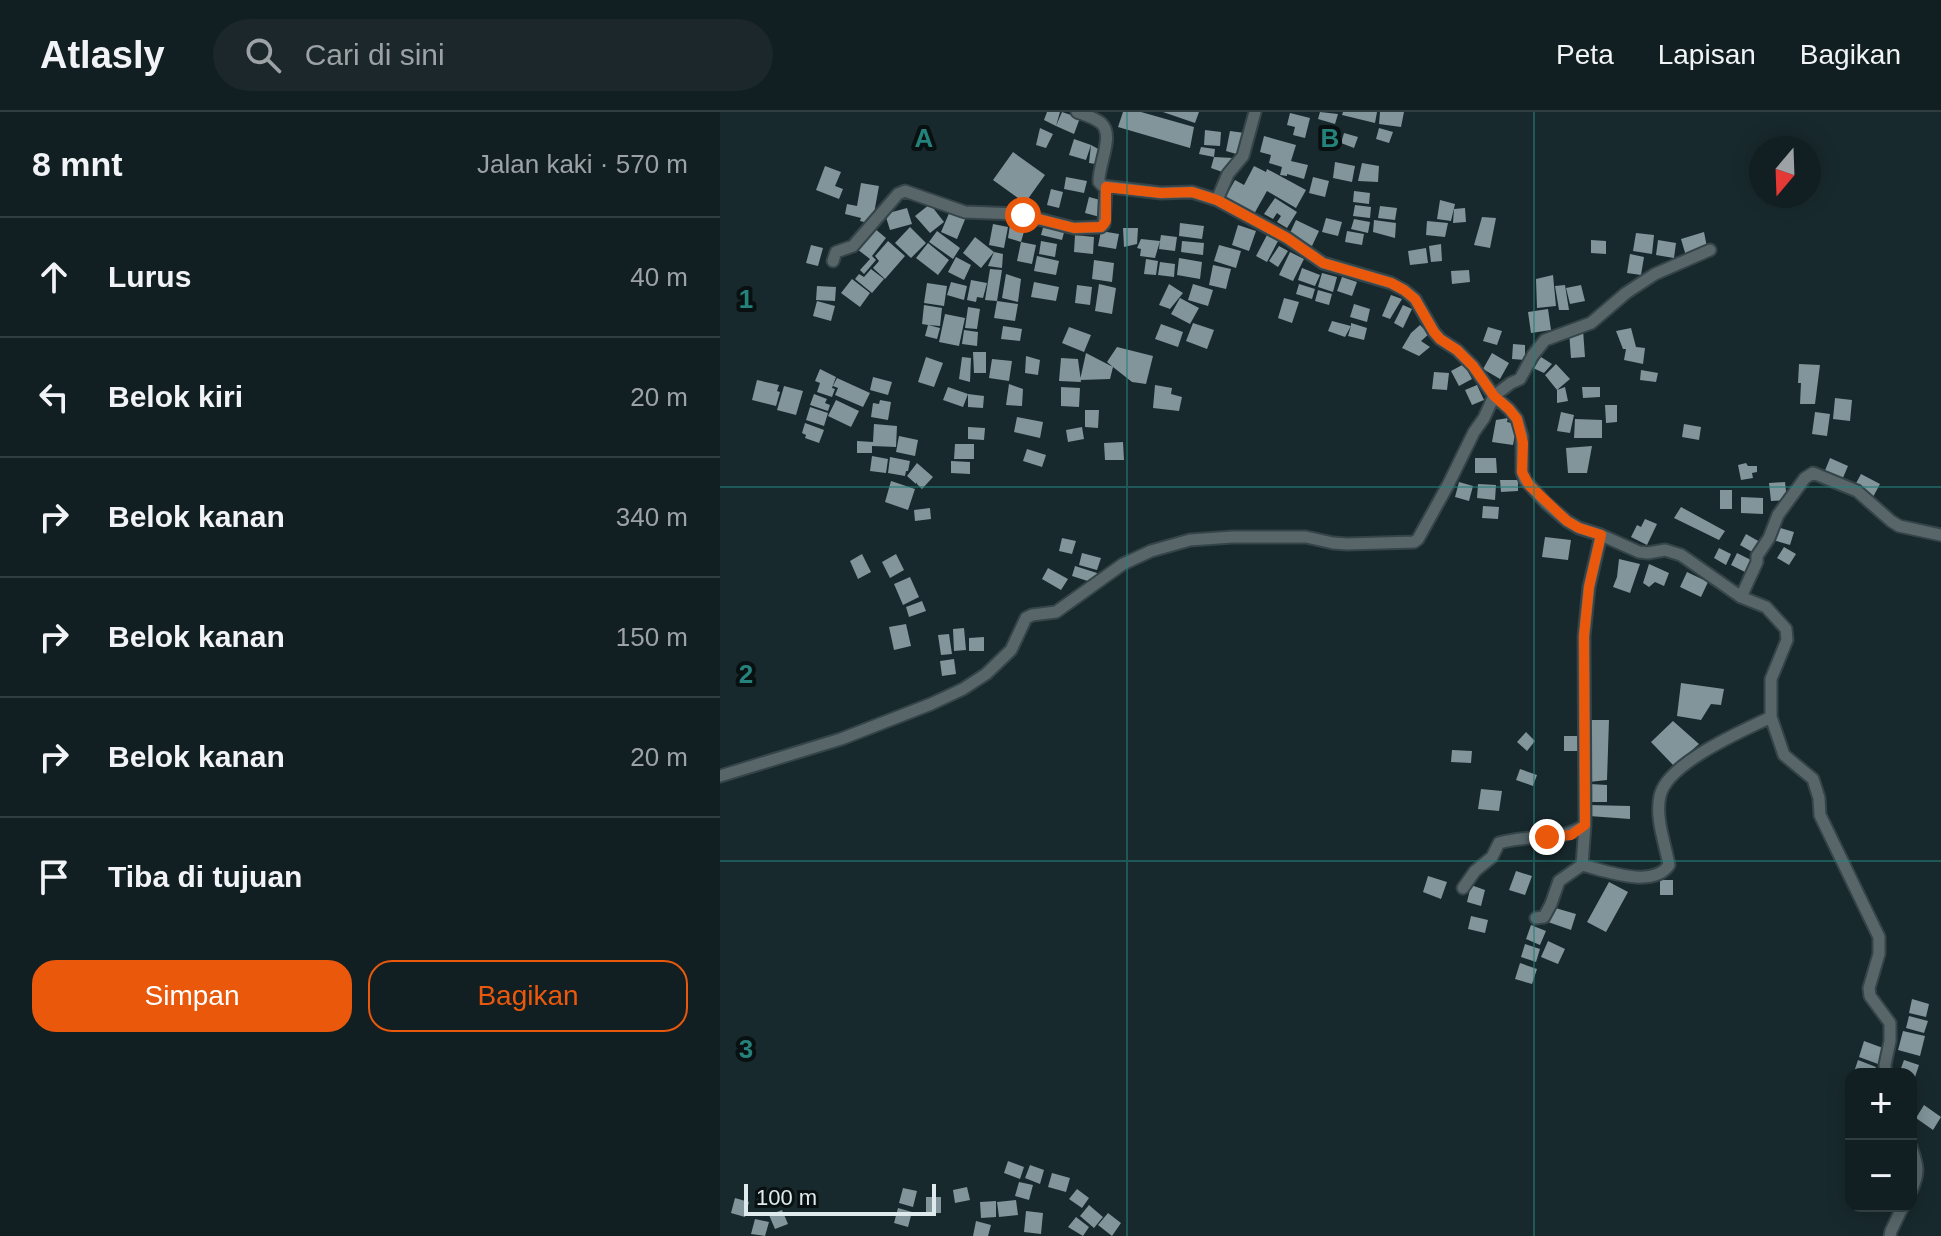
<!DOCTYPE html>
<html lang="id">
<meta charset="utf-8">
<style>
:root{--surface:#121f22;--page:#1b272a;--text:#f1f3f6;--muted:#9ca2a5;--line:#313d40;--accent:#ea580c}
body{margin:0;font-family:Helvetica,sans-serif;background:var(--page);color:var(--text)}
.controls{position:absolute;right:24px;bottom:24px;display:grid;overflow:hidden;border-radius:16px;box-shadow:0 4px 20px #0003}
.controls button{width:72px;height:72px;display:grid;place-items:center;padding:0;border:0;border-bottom:2px solid var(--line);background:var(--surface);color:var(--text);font:40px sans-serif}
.compass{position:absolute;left:1029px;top:24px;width:72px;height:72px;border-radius:50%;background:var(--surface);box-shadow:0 4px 20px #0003;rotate:199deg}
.scale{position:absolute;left:24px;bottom:20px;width:192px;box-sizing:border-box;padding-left:8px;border:4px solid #dfeaed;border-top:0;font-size:22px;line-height:28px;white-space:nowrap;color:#dfeaed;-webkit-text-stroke:6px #091012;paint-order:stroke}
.stop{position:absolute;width:24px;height:24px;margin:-18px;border:6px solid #ea580c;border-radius:50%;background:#fff}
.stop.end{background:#ea580c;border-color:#fff;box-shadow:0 2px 8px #0008}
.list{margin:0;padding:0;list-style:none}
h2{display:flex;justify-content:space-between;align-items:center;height:104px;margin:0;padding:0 32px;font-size:34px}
h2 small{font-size:26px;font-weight:400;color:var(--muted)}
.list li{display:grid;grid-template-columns:52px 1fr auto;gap:24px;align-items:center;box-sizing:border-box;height:120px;padding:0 32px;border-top:2px solid var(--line)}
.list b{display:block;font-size:30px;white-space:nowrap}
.list em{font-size:26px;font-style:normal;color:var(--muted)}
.actions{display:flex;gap:16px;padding:24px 32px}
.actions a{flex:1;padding:18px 0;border:2px solid var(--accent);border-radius:24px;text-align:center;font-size:28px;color:var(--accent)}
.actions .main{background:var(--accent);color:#fff}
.icon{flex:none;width:44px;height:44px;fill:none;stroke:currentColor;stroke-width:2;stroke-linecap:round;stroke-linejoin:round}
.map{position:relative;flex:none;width:1221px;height:1124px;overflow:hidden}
header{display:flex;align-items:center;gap:48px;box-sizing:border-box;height:112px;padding:0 40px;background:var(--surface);border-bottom:2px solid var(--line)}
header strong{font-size:38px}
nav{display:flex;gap:44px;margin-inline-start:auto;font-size:28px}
.search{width:560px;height:72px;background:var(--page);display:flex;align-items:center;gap:20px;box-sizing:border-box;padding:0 28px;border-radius:44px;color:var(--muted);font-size:30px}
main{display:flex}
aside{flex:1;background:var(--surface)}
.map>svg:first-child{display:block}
.building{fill:#81959a}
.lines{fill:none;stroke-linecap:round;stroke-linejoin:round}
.minor-casing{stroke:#344448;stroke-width:15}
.minor{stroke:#58666a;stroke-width:11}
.route{stroke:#ea580c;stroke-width:10}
.grid{fill:none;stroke:#24827b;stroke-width:2;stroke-opacity:0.55}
.grid-label{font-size:26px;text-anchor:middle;font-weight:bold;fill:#24827b;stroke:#091012;stroke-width:8;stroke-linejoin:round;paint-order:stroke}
</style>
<header>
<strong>Atlasly</strong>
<div class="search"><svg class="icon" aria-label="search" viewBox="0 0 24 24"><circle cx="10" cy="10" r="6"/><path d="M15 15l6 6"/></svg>Cari di sini</div>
<nav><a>Peta</a><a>Lapisan</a><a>Bagikan</a></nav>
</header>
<main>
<aside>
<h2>8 mnt<small>Jalan kaki · 570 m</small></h2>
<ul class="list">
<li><svg class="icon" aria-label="ahead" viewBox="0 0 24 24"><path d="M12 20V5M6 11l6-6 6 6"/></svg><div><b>Lurus</b></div><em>40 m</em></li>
<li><svg class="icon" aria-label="left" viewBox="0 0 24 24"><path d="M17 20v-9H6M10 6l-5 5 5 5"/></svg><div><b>Belok kiri</b></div><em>20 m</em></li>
<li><svg class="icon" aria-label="right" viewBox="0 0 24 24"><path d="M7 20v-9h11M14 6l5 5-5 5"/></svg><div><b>Belok kanan</b></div><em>340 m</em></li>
<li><svg class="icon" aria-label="right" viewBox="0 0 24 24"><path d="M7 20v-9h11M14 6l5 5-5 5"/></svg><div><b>Belok kanan</b></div><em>150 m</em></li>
<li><svg class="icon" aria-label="right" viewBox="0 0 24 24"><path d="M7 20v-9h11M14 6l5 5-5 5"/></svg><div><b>Belok kanan</b></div><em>20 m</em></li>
<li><svg class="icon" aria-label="arrive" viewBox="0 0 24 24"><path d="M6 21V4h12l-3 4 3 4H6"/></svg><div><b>Tiba di tujuan</b></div></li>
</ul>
<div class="actions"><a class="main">Simpan</a><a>Bagikan</a></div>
</aside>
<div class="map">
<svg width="1221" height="1124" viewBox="0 0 1221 1124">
<rect width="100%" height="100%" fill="#18292d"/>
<!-- building -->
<path class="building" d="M 327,0 L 340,0 L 336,14 L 342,0 L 360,6 L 354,22 L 336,14 L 324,8 Z
M 403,0 L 421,0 L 474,15 L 470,36 L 398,15 Z
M 443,0 L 479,0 L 475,11 Z
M 600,0 L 618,2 L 615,12 L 598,7 Z
M 623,0 L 657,0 L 655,11 L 622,3 Z
M 660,0 L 684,0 L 681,15 L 659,12 Z
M 570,1 L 590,6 L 585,26 L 573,23 L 575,15 L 567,13 Z
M 320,16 L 333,22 L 326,36 L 316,33 Z
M 659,16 L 673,20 L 669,31 L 656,27 Z
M 485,18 L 501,20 L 500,34 L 484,33 Z
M 510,19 L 525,21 L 523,44 L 506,39 Z
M 624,21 L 638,25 L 634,36 L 621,31 Z
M 544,24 L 576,33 L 571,49 L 588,53 L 584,67 L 567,62 L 567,64 L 560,63 L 562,55 L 549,51 L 551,43 L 540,40 Z
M 354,27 L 371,33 L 382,39 L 376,52 L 369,51 L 371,33 L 366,48 L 349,43 Z
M 481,35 L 495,37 L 494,45 L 513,46 L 508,62 L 491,56 L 494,45 L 479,42 Z
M 293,40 L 325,63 L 305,91 L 273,68 Z
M 615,50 L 635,54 L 632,70 L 613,66 Z
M 642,51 L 659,54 L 658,70 L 638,69 Z
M 105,54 L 121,60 L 115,74 L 123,77 L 119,87 L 96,78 Z
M 534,54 L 546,60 L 547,57 L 586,78 L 576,96 L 547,79 L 534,102 L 505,86 L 515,68 L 524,73 Z
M 346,65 L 367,69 L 364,81 L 344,77 Z
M 593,65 L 609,69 L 605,85 L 589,81 Z
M 141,71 L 159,74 L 153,107 L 149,111 L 140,109 L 141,106 L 125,102 L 127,92 L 137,94 Z
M 331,77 L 343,80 L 339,96 L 327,93 Z
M 634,79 L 650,81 L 649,92 L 633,90 Z
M 369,85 L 384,89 L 380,105 L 365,101 Z
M 555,86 L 577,100 L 567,116 L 557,110 L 561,104 L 557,101 L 553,107 L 544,102 Z
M 720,88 L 735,92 L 731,109 L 717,107 Z
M 210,92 L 224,110 L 210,121 L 195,104 Z
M 635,93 L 651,95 L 650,106 L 633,104 Z
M 660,94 L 677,96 L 675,108 L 658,106 Z
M 187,96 L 192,112 L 170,118 L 165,102 Z
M 745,96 L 746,110 L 733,111 L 734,97 Z
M 230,99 L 246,105 L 237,127 L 221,120 Z
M 762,105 L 776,106 L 770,136 L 754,133 Z
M 291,106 L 307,109 L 301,130 L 288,126 Z
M 606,106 L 622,110 L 618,124 L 602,120 Z
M 634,107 L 650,110 L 648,121 L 631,117 Z
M 576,108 L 599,119 L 592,134 L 569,123 Z
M 654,108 L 676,111 L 675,126 L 653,120 Z
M 707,109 L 728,111 L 725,125 L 706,123 Z
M 460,111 L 484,114 L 482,127 L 459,124 Z
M 273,112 L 288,115 L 284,136 L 269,133 Z
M 324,112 L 345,117 L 342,128 L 321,123 Z
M 518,113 L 536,119 L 529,139 L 512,133 Z
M 190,115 L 206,131 L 191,146 L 175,131 Z
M 154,116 L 166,126 L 152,144 L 156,148 L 144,162 L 140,158 L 150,147 L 137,137 Z
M 403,116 L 418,116 L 417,132 L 404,135 Z
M 217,119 L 240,136 L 233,147 L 209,130 Z
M 381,119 L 399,122 L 396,137 L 378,134 Z
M 627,119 L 644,122 L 642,133 L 625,130 Z
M 984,120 L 987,135 L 966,144 L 961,127 Z
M 916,121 L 934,123 L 932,142 L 913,139 Z
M 355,123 L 374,125 L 373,142 L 354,140 Z
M 441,123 L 457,125 L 455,139 L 439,137 L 440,129 L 435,146 L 420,144 L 421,137 L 417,136 L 421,127 L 440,129 Z
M 547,123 L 558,129 L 547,150 L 536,144 Z
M 255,125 L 274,140 L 283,142 L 282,156 L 268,154 L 274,140 L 261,156 L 243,141 Z
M 871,128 L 886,129 L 886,142 L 871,141 Z
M 938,128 L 956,131 L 954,146 L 936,143 Z
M 168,129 L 185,144 L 165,167 L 153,156 L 159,149 L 155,144 Z
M 321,129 L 337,132 L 335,145 L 319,142 Z
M 462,129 L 484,131 L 483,143 L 461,140 Z
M 301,130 L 316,133 L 312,152 L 297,149 Z
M 208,131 L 229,148 L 218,163 L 196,146 Z
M 721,132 L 722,149 L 711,150 L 709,134 Z
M 91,133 L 103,136 L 98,154 L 86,151 Z
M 499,133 L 521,139 L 516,156 L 494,149 Z
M 559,134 L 568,139 L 558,155 L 549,149 Z
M 706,136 L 708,151 L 690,153 L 688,139 Z
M 570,140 L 584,147 L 573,169 L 559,163 Z
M 910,142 L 924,145 L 921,163 L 907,161 Z
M 317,144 L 339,149 L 336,163 L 314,159 Z
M 236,145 L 251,153 L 244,168 L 228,160 Z
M 459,146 L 482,150 L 480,167 L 457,163 Z
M 426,147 L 438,149 L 436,163 L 424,162 Z
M 374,148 L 394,151 L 392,170 L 372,167 Z
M 440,150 L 455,152 L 454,165 L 438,163 Z
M 493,153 L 511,157 L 506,177 L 489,173 Z
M 582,156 L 600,163 L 595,174 L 578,168 Z
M 151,157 L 164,167 L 152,181 L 135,167 L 139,162 L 144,165 Z
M 270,157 L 282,158 L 277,189 L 265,188 Z
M 749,158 L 750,170 L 732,172 L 731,159 Z
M 602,161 L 617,165 L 613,180 L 598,175 Z
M 286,162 L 301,167 L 298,190 L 282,186 Z
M 833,163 L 836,194 L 817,196 L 816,167 Z
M 622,165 L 637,170 L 632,184 L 617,179 Z
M 132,167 L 150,181 L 140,195 L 121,181 Z
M 251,168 L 267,171 L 263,186 L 257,185 L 256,190 L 247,188 Z
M 231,170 L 247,174 L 244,188 L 227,183 Z
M 314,170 L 339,175 L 336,189 L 311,185 Z
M 207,171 L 227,174 L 224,194 L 204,191 Z
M 379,172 L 396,176 L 392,202 L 375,199 Z
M 449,172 L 463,181 L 450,197 L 439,193 Z
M 473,172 L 493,178 L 488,194 L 468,188 Z
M 579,172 L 595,177 L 592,187 L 576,182 Z
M 357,173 L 372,175 L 370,193 L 355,191 Z
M 845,173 L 849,198 L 839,198 L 835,174 Z
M 861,173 L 865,189 L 850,192 L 846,176 Z
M 97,174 L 116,175 L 115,189 L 96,188 Z
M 598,178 L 612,182 L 609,193 L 595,189 Z
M 671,183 L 682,187 L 670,207 L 662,204 Z
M 460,186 L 479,196 L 470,212 L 451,202 Z
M 564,186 L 579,190 L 572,211 L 558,206 Z
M 97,189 L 115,194 L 111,209 L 93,204 Z
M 277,189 L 298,192 L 295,209 L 274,206 Z
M 634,192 L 650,197 L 647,210 L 630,205 Z
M 204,193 L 222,196 L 220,214 L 208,213 L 220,216 L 217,227 L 205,224 L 208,213 L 202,212 Z
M 683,193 L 692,197 L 683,216 L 674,211 Z
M 248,195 L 260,197 L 257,217 L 245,216 Z
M 828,197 L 831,218 L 811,221 L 808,200 Z
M 225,202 L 245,206 L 239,234 L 219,230 Z
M 612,209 L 631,214 L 631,211 L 647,216 L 644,228 L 628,224 L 631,214 L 625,225 L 608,219 Z
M 473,211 L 494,218 L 487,237 L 466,229 Z
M 441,212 L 463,220 L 458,235 L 435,227 Z
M 700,213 L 709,222 L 701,229 L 710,235 L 699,244 L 682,236 L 691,221 Z
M 283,214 L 302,217 L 300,229 L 281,227 Z
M 349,215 L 371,223 L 364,240 L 342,231 Z
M 768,215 L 782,219 L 777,233 L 763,229 Z
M 911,216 L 916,235 L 925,236 L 923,252 L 904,248 L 906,237 L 903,237 L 896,219 Z
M 244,218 L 258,220 L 257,234 L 242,232 Z
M 863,218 L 865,245 L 851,246 L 849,219 Z
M 793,232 L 805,233 L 805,248 L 792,247 Z
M 397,235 L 433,244 L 426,272 L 412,270 L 393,255 L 390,267 L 360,268 L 366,241 L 393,255 L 387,250 Z
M 253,240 L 266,240 L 266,261 L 254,261 Z
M 772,241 L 789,251 L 780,267 L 763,257 Z
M 306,244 L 320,248 L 318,263 L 305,261 Z
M 206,245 L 223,251 L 214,275 L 198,270 Z
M 242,245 L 251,246 L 250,270 L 239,267 Z
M 821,245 L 832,252 L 824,261 L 813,256 Z
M 341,246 L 358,247 L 361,270 L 339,269 Z
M 272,247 L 292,249 L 289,269 L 269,266 Z
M 744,252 L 752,267 L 739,274 L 731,259 Z
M 836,252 L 850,267 L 837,278 L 845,275 L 848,289 L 837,291 L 837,278 L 825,263 Z
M 1079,252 L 1100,253 L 1095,292 L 1080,292 L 1081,271 L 1078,271 Z
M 100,257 L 116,265 L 112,276 L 115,277 L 112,285 L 97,280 L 100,271 L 95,269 Z
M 921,258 L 938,261 L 936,270 L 920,268 Z
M 714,260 L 729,261 L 727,278 L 712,277 Z
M 153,265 L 172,270 L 168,283 L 150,278 Z
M 117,266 L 150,281 L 143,295 L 115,283 L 118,276 L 113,274 Z
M 37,268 L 59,273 L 57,279 L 60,280 L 56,294 L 32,288 Z
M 289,272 L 303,277 L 302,294 L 286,293 Z
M 435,273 L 452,276 L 451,282 L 462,285 L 459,299 L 433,296 Z
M 757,273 L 764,288 L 752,293 L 745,278 Z
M 64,274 L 83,279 L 76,303 L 57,298 Z
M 228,275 L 248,282 L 264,284 L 263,296 L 248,295 L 248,282 L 243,295 L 223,288 Z
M 341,275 L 360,276 L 359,295 L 341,294 Z
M 862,275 L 880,275 L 880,285 L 863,286 Z
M 94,282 L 107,287 L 105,291 L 110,293 L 108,299 L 90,293 Z
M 1115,286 L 1132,288 L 1130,309 L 1113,307 Z
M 116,288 L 139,299 L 131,315 L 108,304 Z
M 160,288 L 171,290 L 168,308 L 151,305 L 153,291 L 159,292 Z
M 885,293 L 897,293 L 897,310 L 886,311 Z
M 90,295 L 108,301 L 104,314 L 86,308 Z
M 365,298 L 379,298 L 378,316 L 365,315 Z
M 841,300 L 854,303 L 850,321 L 837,319 Z
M 1095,300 L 1110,302 L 1107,324 L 1092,322 Z
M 297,305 L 323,310 L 320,326 L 294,320 Z
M 788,306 L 787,310 L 797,312 L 793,333 L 772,330 L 776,308 Z
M 855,307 L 882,308 L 882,326 L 854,326 Z
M 85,311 L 104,318 L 99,331 L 85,326 L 86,323 L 82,321 Z
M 154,312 L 177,314 L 176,335 L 152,334 L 152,341 L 137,341 L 137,329 L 153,330 Z
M 964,312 L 981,315 L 979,328 L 962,325 Z
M 248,315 L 265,316 L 264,328 L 248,327 Z
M 362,315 L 364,327 L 348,330 L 346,318 Z
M 179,324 L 198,328 L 195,344 L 176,340 Z
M 403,330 L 404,348 L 385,348 L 384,331 Z
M 235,332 L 254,332 L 254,347 L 234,347 Z
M 872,334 L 867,361 L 848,361 L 846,336 Z
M 307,337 L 326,343 L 322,355 L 303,349 Z
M 152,344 L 168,347 L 166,361 L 150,359 Z
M 170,345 L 190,349 L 188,359 L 186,359 L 185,364 L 168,361 Z
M 755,346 L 776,346 L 777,361 L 755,361 Z
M 1110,346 L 1128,354 L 1122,368 L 1104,361 Z
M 231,349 L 250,350 L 250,362 L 231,361 Z
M 197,351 L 213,365 L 202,377 L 197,372 L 197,370 L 196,372 L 187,364 Z
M 1026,351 L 1028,354 L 1037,354 L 1037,360 L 1032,361 L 1033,366 L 1021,368 L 1018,353 Z
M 1141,362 L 1160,372 L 1153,385 L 1134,375 Z
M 780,368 L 798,368 L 798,379 L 781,380 Z
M 171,369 L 195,377 L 188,398 L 165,390 Z
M 739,370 L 753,374 L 749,389 L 735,385 Z
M 1065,370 L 1067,388 L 1051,389 L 1049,371 Z
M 758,372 L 776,373 L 775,388 L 757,386 Z
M 1000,378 L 1012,378 L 1012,397 L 1000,397 Z
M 1021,385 L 1043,386 L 1043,402 L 1021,401 Z
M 763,394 L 779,395 L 778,407 L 762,406 Z
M 961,395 L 1005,419 L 999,428 L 954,406 Z
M 210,396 L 211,407 L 195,409 L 194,398 Z
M 925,407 L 937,412 L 927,433 L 911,425 L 917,413 L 921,415 Z
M 1057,415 L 1074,420 L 1070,433 L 1053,428 Z
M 1026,422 L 1040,430 L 1034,441 L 1020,433 Z
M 825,425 L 851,428 L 848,448 L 822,445 Z
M 342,426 L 356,429 L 352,442 L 339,439 Z
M 1064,435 L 1076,442 L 1069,453 L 1057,446 Z
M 999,436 L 1011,442 L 1006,453 L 994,446 Z
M 362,441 L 381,446 L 377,458 L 359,453 Z
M 1017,441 L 1035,450 L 1029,462 L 1011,453 Z
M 142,442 L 151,460 L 138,467 L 130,449 Z
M 176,442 L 184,458 L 170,466 L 162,450 Z
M 899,447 L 920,452 L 910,481 L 893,475 L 897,465 Z
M 929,452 L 949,461 L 944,474 L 935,470 L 929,475 L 923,471 Z
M 355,454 L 377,461 L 374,471 L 352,464 Z
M 328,456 L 348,467 L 341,478 L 322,467 Z
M 967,460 L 988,470 L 981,485 L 960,475 Z
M 190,465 L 199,485 L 183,493 L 174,472 Z
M 202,489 L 206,499 L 189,505 L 186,495 Z
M 186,512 L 191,534 L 174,538 L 169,515 Z
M 244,516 L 246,538 L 234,539 L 233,517 Z
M 229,522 L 232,542 L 221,543 L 218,523 Z
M 264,525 L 264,539 L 249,539 L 249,526 Z
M 234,547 L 236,562 L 222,564 L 220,549 Z
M 961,571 L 1004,577 L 1001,593 L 991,592 L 981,608 L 957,604 Z
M 869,608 L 889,608 L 887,668 L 869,670 Z
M 953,609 L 979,632 L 954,654 L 931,630 Z
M 806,620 L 815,629 L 807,639 L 797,630 Z
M 844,624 L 862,624 L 862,639 L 844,639 Z
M 732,638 L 752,639 L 751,651 L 731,650 Z
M 800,657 L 817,663 L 813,674 L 796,668 Z
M 870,672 L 887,673 L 887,690 L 869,690 Z
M 761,677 L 782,679 L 779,699 L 758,697 Z
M 868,693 L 910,694 L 910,707 L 869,704 Z
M 796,759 L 812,764 L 805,783 L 789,778 Z
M 708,764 L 727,770 L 721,787 L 703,780 Z
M 940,768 L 953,768 L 953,783 L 940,783 Z
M 889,770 L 908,780 L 886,820 L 867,810 Z
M 751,773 L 765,778 L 761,794 L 747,790 Z
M 832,795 L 856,802 L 851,818 L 828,810 Z
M 751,804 L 768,808 L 765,821 L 748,817 Z
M 811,813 L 826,819 L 820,833 L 806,827 Z
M 828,829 L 845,837 L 838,852 L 821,845 Z
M 805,832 L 820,837 L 816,850 L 801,845 Z
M 800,851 L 817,857 L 812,872 L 795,867 Z
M 1192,887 L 1209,892 L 1206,905 L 1189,901 Z
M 1189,904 L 1208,909 L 1204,921 L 1186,916 Z
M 1183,919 L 1205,924 L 1200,944 L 1178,938 Z
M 1144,929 L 1163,936 L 1158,952 L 1139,945 Z
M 1138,948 L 1156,955 L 1153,962 L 1140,962 L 1134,960 Z
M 1184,948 L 1199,953 L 1195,965 L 1180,959 Z
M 1204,993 L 1221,1005 L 1213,1018 L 1196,1006 Z
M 288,1049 L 304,1055 L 300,1067 L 284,1061 Z
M 310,1053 L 324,1058 L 320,1072 L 305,1066 Z
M 332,1061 L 350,1066 L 346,1080 L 328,1075 Z
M 299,1070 L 313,1073 L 309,1088 L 295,1084 Z
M 247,1075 L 250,1088 L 235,1091 L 233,1078 Z
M 183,1076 L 197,1079 L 193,1095 L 179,1091 Z
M 357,1077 L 369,1086 L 362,1096 L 349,1087 Z
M 206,1085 L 221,1085 L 221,1101 L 206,1101 Z
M 15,1086 L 29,1090 L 25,1105 L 11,1101 Z
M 296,1088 L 298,1103 L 279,1105 L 277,1090 Z
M 276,1089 L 276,1105 L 261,1106 L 260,1090 Z
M 369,1093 L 383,1105 L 374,1116 L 360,1104 Z
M 178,1096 L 192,1100 L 188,1115 L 174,1111 Z
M 62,1098 L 68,1112 L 55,1117 L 49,1103 Z
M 306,1099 L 323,1101 L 321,1122 L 304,1120 Z
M 388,1101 L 401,1111 L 392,1124 L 378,1113 Z
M 356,1105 L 369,1115 L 363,1124 L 348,1115 Z
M 35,1107 L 49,1110 L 45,1124 L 31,1122 Z
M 256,1109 L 271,1113 L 268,1124 L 253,1124 Z"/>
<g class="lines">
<!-- minor casing -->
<g class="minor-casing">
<path id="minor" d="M 357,0 C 365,3 375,6 381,11 C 395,23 378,53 379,70 L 383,74 L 441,81 L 472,80 L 497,88 L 567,126 L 603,151 L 671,171 L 684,178 L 695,187 L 714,220 L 720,227 L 737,238 L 753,254 L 774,284 L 789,297 L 797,307 L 802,324 L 802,360 L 805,368 L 826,391 L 847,409 L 859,416 L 881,423 L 919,440 L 928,441 L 945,438 L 961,443 L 1021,485 L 1046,495 L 1066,517 L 1067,528 L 1051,567 L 1051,605 L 1064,643 L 1093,667 L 1099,686 L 1100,703 L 1159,825 L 1159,842 L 1149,876 L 1150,884 L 1170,911 L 1170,929 L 1165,953 L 1166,962
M 497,88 L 508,62 L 523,44 L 535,0
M 113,149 L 116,140 L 133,134 L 178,82 L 185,79 L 245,100 L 299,102 L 354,116 L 381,115 L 384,112 L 386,75
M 1021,485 L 1037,450 L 1037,444 L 1049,426 L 1058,403 L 1085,366 L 1093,361 L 1137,379 L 1171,409 L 1179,414 L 1221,423
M 0,664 L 121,627 L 211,592 L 243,577 L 266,562 L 291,538 L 306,506 L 312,503 L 336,500 L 403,452 L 431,439 L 470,428 L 512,425 L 586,425 L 613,431 L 627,432 L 694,430 L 698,427 L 728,373 L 754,320 L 764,306 L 774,284 L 791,271 L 800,267 L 813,243 L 825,228 L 871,211 L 906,181 L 935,162 L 990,138
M 862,753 L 865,713 L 864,524 L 869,475 L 881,423
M 743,776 L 755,759 L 772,745 L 779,731 C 811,721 837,732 865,713
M 816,806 L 824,805 L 831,792 L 839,769 L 862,753 C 886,759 933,777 949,753 C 945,731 935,706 940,684 C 947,651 1022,619 1051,605
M 1191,1035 C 1198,1053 1200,1061 1191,1079
M 1170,1124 L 1171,1119 L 1183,1094"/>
</g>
<!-- minor -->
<use href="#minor" class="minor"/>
</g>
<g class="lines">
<!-- route -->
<path class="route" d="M 303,103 L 354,116 L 381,115 L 386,109 L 386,75 L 441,81 L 472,80 L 497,88 L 567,126 L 603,151 L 671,171 L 684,178 L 695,187 L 714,220 L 720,227 L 737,238 L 753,254 L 774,284 L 789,297 L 797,307 L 803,331 L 802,360 L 809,373 L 847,409 L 859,416 L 881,423 L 869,475 L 864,524 L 865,713 L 851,723 L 827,725"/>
</g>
<!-- grid -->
<path class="grid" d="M 407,0 L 407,1124M 814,0 L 814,1124M 0,375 L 1221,375M 0,749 L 1221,749"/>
<g class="grid-label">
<text x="204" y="35">A</text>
<text x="610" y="35">B</text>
<text x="26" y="196">1</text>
<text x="26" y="571">2</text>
<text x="26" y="946">3</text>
</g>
</svg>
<div class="controls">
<button>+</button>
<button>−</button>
</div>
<svg class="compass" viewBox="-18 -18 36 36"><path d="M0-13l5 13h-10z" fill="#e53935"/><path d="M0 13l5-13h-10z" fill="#9ca2a5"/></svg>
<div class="scale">100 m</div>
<div class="stop" style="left:303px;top:103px"></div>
<div class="stop end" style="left:827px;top:725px"></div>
</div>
</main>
